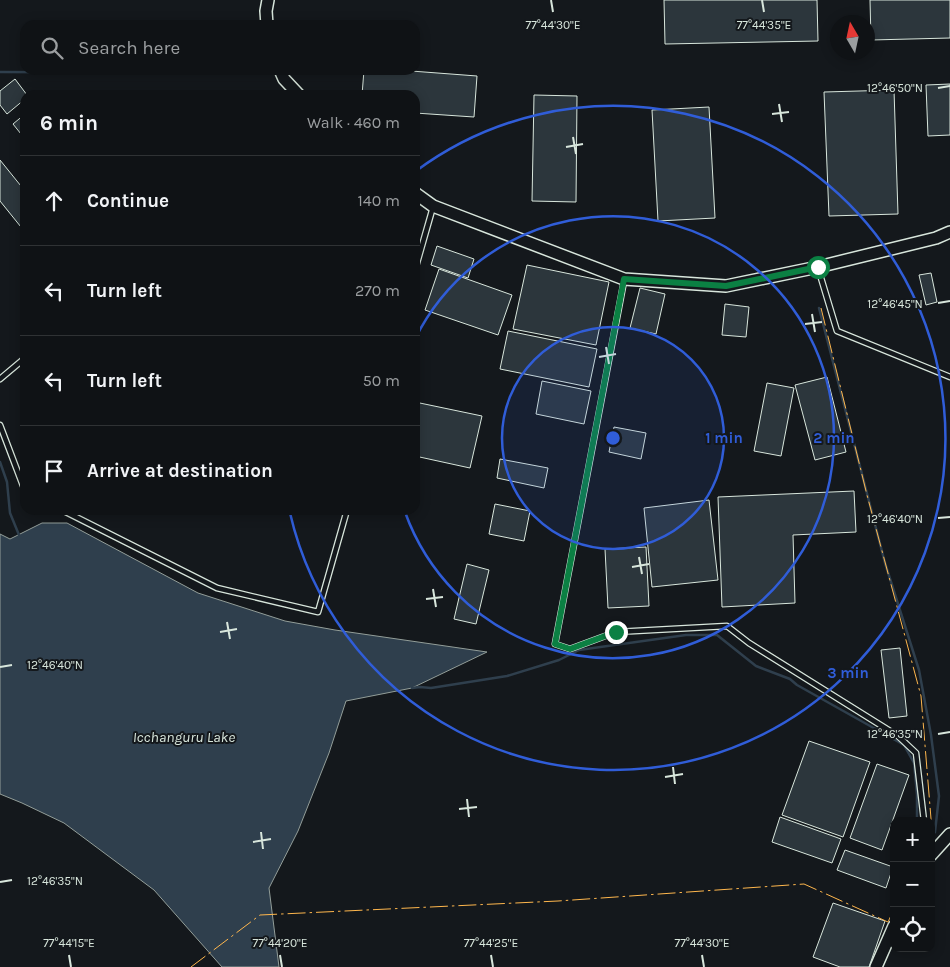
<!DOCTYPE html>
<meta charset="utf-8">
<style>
:root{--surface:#0f1215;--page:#181b1e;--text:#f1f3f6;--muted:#9b9ea0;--line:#2f3234}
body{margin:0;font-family:Karla,sans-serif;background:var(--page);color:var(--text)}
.controls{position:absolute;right:15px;bottom:15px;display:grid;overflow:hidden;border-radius:10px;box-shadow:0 2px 12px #0003}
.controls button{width:45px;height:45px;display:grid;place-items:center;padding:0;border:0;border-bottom:1px solid var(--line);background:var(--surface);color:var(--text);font:25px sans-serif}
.compass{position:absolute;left:830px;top:15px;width:45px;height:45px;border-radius:50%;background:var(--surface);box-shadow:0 2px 12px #0003;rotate:351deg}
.stop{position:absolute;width:15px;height:15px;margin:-11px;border:4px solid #0b8043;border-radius:50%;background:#fff}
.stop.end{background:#0b8043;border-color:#fff;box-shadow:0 1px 5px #0008}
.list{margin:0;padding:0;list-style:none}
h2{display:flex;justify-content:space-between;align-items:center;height:65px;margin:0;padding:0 20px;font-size:21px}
h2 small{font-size:16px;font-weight:400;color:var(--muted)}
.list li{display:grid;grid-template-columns:32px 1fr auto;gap:15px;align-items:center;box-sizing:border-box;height:90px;padding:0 20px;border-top:1px solid var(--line)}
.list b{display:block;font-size:19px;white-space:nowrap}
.list em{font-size:16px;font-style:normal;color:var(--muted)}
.icon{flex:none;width:28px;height:28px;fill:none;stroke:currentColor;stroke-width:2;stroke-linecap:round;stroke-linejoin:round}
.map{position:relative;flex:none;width:950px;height:967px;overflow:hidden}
.search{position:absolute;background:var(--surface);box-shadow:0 2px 12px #0003;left:20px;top:20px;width:400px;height:55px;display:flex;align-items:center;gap:12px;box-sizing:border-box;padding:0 18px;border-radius:15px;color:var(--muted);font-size:19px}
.panel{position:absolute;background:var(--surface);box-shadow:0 2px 12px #0003;left:20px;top:90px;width:400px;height:425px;border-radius:15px}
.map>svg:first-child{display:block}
.water{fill:#2f3f4d;stroke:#939e99}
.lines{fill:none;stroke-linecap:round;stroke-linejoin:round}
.stream{stroke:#2f3f4d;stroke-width:2.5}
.building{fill:#2c363c;stroke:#d8e6dc}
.lane-casing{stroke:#d8e6dc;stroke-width:7}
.secondary-casing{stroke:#d8e6dc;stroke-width:14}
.lane{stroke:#14181c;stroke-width:4.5}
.secondary{stroke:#14181c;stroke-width:11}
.power{stroke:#ffb74d;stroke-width:1;stroke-dasharray:18 4 2.5 4;stroke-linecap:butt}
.route{stroke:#0b8043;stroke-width:6}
.ticks{fill:none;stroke:#d8e6dc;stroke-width:2}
.ring{fill:none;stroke:#305dd8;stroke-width:2.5}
.labels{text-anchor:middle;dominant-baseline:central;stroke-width:4;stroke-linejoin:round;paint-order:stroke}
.water-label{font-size:15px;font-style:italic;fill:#d8e6dc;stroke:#14181c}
.ticks-label{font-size:12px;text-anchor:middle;fill:#d8e6dc;stroke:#14181c;stroke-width:4;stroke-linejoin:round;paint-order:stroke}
.centre{fill:#305dd8;stroke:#14181c;stroke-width:2.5}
.ring-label{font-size:15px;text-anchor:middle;font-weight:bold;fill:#305dd8;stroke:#14181c;stroke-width:4;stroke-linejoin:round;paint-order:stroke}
</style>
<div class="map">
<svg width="950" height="967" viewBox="0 0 950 967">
<rect width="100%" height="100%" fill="#14181c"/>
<!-- water -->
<path class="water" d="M 42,523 L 67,523 L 198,593 L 285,621 L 335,630 L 487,652 L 412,688 L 346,701 L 329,753 L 298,831 L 269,888 L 279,967 L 222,967 L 154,890 L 64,823 L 22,803 L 0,794 L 0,534 L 10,539 Z"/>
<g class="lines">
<!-- stream -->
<path class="stream" d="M 0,72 L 261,73
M 819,308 L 885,563 L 919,670 L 931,735 L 939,796 L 935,832 L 931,836
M 0,462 L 7,482 L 10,513 L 19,535
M 412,688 L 420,687 L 431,688 L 507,676 L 559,660 L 579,650 L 686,635 L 717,635 L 756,666 L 790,679 L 797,685 L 904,745 L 914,763 L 917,795 L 917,821"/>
</g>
<!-- building -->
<path class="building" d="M 664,0 L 817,0 L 818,41 L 665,44 Z
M 870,0 L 950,0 L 950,38 L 871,40 Z
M 364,70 L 398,70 L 477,76 L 474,117 L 415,113 L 415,95 L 362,95 Z
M 15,79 L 27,95 L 25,95 L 25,99 L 7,114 L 0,105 L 0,91 Z
M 950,84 L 950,135 L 928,136 L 926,85 Z
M 894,90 L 898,214 L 829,216 L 824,92 Z
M 534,95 L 577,96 L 576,202 L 532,201 Z
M 709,107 L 715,218 L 658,221 L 652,110 Z
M 25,114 L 25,139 L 13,124 Z
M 0,160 L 25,191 L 25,232 L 0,201 Z
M 437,246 L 474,259 L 468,278 L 431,265 Z
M 527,265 L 609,282 L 596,345 L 513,329 Z
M 439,269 L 512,295 L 498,335 L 425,310 Z
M 931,273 L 937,302 L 926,305 L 919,275 Z
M 640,288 L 665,294 L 656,334 L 630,328 Z
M 725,304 L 749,307 L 746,337 L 722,335 Z
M 508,331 L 597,349 L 589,387 L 500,369 Z
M 827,377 L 846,452 L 815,460 L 795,385 Z
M 542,381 L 591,391 L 584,424 L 536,414 Z
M 767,383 L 794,388 L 781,456 L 754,451 Z
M 415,402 L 482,416 L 470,468 L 415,456 Z
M 614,427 L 646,433 L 641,459 L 609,452 Z
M 500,459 L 548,468 L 544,488 L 497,478 Z
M 854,491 L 856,532 L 793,535 L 795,603 L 722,607 L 718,497 Z
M 709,500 L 718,580 L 652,587 L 644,508 Z
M 495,504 L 530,511 L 524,541 L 489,534 Z
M 646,547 L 649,606 L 608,608 L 605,549 Z
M 467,564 L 489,570 L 476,624 L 454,619 Z
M 900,648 L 907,716 L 889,718 L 881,650 Z
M 809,741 L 870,762 L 843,837 L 782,815 Z
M 877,764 L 909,775 L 882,850 L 850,838 Z
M 780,817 L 841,839 L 832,863 L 772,842 Z
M 845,850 L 893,867 L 886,888 L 837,870 Z
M 833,903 L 885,921 L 869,967 L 840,967 L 813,957 Z"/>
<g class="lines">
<!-- lane casing -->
<g class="lane-casing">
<path id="lane" d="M 818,268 L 837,331 L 950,377
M 415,270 L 433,207
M 624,281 L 555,644 L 570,649 L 616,632 L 727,626 L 749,643 L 898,736 L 916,753 L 924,821
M 0,379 L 25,358
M 0,425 L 25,491
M 62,510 L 217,588 L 318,612 L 347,510"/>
</g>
<!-- secondary casing -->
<g class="secondary-casing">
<path id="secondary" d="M 267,25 L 266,11 L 268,0
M 280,70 L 284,79 L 299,95
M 415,193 L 433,206 L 624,279 L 726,286 L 818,267 L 936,238 L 950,232
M 931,855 L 950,834
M 876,967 L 894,926"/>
</g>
<!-- lane -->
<use href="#lane" class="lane"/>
<!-- secondary -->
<use href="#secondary" class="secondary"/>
<!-- power -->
<path class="power" d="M 821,308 L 867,495 L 921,696 L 932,831 L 931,833
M 191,967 L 260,915 L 558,901 L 804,884 L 888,922 L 894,909"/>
</g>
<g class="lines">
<!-- route -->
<path class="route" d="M 616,632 L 570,649 L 555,644 L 624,279 L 726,286 L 818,267"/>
</g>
<!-- ticks -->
<path class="ticks" d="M 551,0 L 553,12M 762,0 L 764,12M 938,88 L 950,86M 779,104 L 782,122M 772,114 L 789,112M 573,137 L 576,154M 566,147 L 583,144M 938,303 L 950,301M 812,314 L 815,332M 805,324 L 822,322M 606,347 L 609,364M 599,357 L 616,354M 938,518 L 950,517M 639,557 L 642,574M 632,567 L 649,564M 433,589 L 436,607M 426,599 L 443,597M 227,622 L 230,639M 220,632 L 237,629M 0,667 L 12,665M 938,734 L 950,732M 673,767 L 675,784M 665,777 L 683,774M 467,799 L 469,817M 459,809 L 477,807M 261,832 L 263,849M 253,842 L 271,839M 0,882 L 12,880M 69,955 L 71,967M 280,955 L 282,967M 491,955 L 493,967M 702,955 L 704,967"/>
<!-- distance rings -->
<circle cx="613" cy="438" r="111" fill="#305dd8" fill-opacity=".12"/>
<g class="ring">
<circle cx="613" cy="438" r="111"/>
<path d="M415 339A221 221 0 1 1 405 512"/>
<path d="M416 171A332 332 0 1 1 290 513"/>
</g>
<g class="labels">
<!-- water labels -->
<g class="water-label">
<text x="184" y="737">Icchanguru Lake</text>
</g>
</g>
<g class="ticks-label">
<text x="553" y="29">77°44'30"E</text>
<text x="764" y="29">77°44'35"E</text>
<text x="895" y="92">12°46'50"N</text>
<text x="895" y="308">12°46'45"N</text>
<text x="895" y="523">12°46'40"N</text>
<text x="55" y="669">12°46'40"N</text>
<text x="895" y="738">12°46'35"N</text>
<text x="55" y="885">12°46'35"N</text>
<text x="69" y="947">77°44'15"E</text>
<text x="280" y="947">77°44'20"E</text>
<text x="491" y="947">77°44'25"E</text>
<text x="702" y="947">77°44'30"E</text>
</g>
<circle cx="613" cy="438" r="8" class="centre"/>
<g class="ring-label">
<text x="724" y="443">1 min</text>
<text x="834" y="443">2 min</text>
<text x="848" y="678">3 min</text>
</g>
</svg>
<div class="controls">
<button>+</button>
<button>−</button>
<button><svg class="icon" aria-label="locate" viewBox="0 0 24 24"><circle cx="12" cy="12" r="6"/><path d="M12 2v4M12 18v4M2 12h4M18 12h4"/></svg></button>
</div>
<svg class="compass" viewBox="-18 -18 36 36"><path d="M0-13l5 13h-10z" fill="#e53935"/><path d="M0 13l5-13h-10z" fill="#9b9ea0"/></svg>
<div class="stop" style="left:818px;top:267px"></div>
<div class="stop end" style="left:616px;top:632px"></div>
<div class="search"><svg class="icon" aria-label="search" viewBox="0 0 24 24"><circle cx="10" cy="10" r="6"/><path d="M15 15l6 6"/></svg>Search here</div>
<section class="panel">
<h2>6 min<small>Walk · 460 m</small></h2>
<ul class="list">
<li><svg class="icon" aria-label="ahead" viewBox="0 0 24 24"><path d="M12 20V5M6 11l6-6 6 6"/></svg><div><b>Continue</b></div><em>140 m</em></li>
<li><svg class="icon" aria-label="left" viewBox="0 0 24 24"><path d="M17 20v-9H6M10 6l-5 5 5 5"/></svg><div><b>Turn left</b></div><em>270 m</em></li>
<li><svg class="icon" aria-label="left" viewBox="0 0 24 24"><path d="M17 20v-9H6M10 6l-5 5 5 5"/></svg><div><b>Turn left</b></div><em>50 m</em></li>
<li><svg class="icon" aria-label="arrive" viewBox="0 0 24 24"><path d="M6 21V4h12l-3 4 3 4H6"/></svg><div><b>Arrive at destination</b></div></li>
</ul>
</section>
</div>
